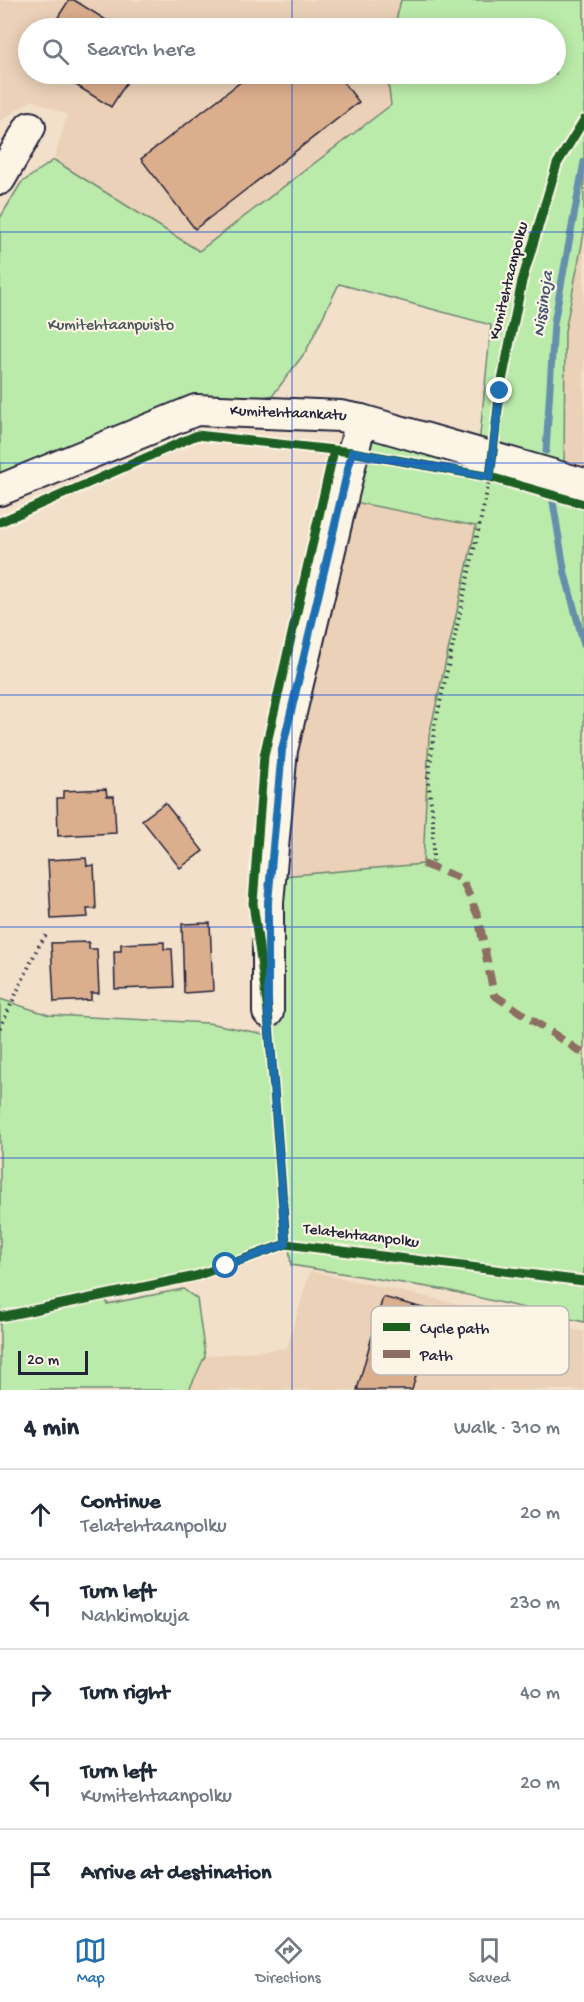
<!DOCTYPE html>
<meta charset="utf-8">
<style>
:root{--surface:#fff;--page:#f2f2f3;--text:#1f2937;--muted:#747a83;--line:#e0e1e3;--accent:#1f6fb2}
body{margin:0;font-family:"Gochi Hand",sans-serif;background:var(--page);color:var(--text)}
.scale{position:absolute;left:18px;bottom:15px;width:70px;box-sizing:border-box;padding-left:6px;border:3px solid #22223b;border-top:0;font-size:16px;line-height:21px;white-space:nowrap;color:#22223b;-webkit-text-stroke:4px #fcf5e5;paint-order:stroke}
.stop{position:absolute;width:18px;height:18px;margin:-14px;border:4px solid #1f6fb2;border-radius:50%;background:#fff}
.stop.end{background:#1f6fb2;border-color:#fff;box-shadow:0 2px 6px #0008}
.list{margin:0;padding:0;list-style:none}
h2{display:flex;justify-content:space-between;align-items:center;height:78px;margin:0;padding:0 24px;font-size:26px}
h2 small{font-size:20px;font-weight:400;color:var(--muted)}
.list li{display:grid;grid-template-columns:39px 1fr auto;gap:18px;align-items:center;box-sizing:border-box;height:90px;padding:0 24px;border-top:2px solid var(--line)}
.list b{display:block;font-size:22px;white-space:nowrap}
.list p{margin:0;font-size:20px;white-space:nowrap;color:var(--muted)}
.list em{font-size:20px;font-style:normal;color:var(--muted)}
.icon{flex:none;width:33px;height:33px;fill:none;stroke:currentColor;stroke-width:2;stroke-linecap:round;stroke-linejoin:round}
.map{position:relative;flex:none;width:584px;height:1390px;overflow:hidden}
.search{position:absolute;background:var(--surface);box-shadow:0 3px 15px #0003;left:18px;right:18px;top:18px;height:66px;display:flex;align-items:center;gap:15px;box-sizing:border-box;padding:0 21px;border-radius:33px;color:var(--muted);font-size:22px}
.sheet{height:528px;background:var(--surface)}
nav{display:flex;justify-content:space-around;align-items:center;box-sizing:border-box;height:84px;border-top:2px solid var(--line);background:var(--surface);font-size:16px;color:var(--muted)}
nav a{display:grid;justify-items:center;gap:3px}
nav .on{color:var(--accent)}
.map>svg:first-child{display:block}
.built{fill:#ebd1b8}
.green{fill:#bbebaa;stroke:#6e8672;stroke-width:1.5}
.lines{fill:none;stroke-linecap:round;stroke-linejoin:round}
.stream{stroke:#668fab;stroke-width:7}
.building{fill:#dbae8d;stroke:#22223b;stroke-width:1.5}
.minor-casing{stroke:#22223b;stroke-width:34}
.path{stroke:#22223b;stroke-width:4;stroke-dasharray:1.5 4.5;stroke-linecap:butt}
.minor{stroke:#fcf5e5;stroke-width:30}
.quiet{stroke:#8d6e63;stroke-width:8;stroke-dasharray:15 8;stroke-linecap:butt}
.cycleway-casing{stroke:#fcf5e5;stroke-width:13}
.cycleway{stroke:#1b5e20;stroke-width:9}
.route{stroke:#1f6fb2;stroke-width:8}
.grid{fill:none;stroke:#1d4ed8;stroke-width:1.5;stroke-opacity:0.55}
.labels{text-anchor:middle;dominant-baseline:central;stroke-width:4.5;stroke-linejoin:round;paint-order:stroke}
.street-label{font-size:16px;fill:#22223b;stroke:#fcf5e5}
.park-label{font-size:16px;fill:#485457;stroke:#fcf5e5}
.water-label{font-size:18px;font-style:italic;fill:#445873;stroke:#fcf5e5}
.key{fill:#fcf5e5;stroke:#bbb6b2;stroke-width:1.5}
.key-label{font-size:16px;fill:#22223b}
</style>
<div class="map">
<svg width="584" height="1390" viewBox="0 0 584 1390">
<rect width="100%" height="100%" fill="#f2e0cb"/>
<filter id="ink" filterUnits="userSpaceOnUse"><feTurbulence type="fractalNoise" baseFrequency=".0167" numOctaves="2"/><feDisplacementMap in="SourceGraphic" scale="12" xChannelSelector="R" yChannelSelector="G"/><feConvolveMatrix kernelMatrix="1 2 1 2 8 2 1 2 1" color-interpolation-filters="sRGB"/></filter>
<g filter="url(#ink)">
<!-- built -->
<path class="built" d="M 0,0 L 401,0 L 394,28 L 28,28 L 28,74 L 387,74 L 391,105 L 199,251 L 54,160 L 67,115 L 32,100 L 0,121 Z
M 584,233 L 584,467 L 565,470 L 565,331 Z
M 354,502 L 476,526 L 429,736 L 423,864 L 270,877 L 293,750 Z
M 310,1271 L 584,1332 L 584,1390 L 189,1390 L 205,1356 L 287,1348 Z"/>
<!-- green -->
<path class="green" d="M 401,0 L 584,0 L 584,233 L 565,331 L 564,470 L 479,445 L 491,325 L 339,284 L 306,351 L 273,395 L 196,410 L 0,490 L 0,218 L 21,183 L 54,160 L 199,251 L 391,105 L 387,74 L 556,74 L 556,28 L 394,28 Z
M 364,428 L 482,465 L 488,480 L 584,510 L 584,1322 L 446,1290 L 291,1265 L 280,1163 L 286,1244 L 196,1276 L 105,1295 L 107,1304 L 183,1289 L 197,1299 L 205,1356 L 189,1390 L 0,1390 L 0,999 L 49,1015 L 208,1023 L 269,1035 L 270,877 L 423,864 L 429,736 L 476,526 L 354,502 Z"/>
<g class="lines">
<!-- stream -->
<path class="stream" d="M 546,451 L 554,323 L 584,162
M 552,496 L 565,574 L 584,645"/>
</g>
<!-- building -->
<path class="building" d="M 69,0 L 74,0 L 119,28 L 51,28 Z
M 58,74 L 132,74 L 111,107 Z
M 251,74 L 337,74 L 359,102 L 195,229 L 141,159 Z
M 106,789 L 107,796 L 114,796 L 116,833 L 58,836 L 57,798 L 63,798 L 63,791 Z
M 165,803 L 203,851 L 180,868 L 142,820 Z
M 86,858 L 87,866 L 94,865 L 96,909 L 87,909 L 88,917 L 51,919 L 48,860 Z
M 210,923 L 213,991 L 184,993 L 182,924 Z
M 89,942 L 89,949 L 97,949 L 99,993 L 91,993 L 91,1000 L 54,1002 L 51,943 Z
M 164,942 L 164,949 L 172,949 L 174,987 L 115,989 L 114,951 L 121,951 L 121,944 Z
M 383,1297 L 434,1311 L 412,1390 L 357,1390 Z"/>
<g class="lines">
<!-- minor casing -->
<g class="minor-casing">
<g id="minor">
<path d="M 0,179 L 30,127"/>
<path id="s1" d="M 0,490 L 196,410 L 340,416 L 361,420 L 584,484"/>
<path d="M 268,1012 L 268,902 L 282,750 L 361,420"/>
</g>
</g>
<!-- path -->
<path class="path" d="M 433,868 L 433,817 L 428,780 L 435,725 L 489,482
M 0,1028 L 37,949 L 48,932"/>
<!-- minor -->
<use href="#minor" class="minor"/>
<!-- quiet -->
<path class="quiet" d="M 423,864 L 462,879 L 478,916 L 494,995 L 584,1054"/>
<!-- cycleway casing -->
<g class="cycleway-casing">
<path id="cycleway" d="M 490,477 L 584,504
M 0,522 L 197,435 L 352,452 L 490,477 L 500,391 L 522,281 L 557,164 L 584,120
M 286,1244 L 268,1012 L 253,903 L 264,756 L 334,450
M 0,1317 L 196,1276 L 286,1244 L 584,1281"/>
</g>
<!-- cycleway -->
<use href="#cycleway" class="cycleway"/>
</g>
</g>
<g class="lines" filter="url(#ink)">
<!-- route -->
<path class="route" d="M 226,1266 L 286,1244 L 268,1012 L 268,902 L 282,750 L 352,452 L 490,477 L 500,391"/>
</g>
<!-- grid -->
<path class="grid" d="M 292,0 L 292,28M 292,74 L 292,1390M 0,232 L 584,232M 0,463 L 584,463M 0,695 L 584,695M 0,927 L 584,927M 0,1158 L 584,1158"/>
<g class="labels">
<!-- street labels -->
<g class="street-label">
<text transform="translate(510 281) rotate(-76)">Kumitehtaanpolku</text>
<text stroke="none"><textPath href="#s1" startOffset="304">Kumitehtaankatu</textPath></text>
<text transform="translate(361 1237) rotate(7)">Telatehtaanpolku</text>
</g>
<!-- park labels -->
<g class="park-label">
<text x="111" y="326">Kumitehtaanpuisto</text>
</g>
<!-- water labels -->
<g class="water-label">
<text transform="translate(544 304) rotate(-82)">Nissinoja</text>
</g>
</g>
<!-- legend -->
<rect x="371" y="1306" width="198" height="69" rx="9" class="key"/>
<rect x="383" y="1323" width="27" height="8" fill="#1b5e20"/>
<rect x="383" y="1350" width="27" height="8" fill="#8d6e63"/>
<g class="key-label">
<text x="420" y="1333">Cycle path</text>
<text x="420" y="1360">Path</text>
</g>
</svg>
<div class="scale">20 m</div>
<div class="stop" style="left:226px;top:1266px"></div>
<div class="stop end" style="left:500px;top:391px"></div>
<div class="search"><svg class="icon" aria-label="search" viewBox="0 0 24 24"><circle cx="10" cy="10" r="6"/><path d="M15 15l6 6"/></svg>Search here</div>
</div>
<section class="sheet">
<h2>4 min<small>Walk · 310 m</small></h2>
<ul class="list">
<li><svg class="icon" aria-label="ahead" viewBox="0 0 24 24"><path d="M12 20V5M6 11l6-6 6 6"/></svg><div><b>Continue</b><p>Telatehtaanpolku</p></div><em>20 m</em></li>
<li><svg class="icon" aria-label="left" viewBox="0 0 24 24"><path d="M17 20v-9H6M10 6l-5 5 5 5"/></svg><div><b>Turn left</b><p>Nahkimokuja</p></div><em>230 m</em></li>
<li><svg class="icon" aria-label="right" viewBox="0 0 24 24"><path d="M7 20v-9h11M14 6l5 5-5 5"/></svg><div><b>Turn right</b></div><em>40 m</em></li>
<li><svg class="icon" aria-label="left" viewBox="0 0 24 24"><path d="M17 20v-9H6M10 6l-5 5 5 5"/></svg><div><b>Turn left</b><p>Kumitehtaanpolku</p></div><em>20 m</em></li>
<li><svg class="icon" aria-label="arrive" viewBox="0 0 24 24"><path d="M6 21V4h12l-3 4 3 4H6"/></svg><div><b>Arrive at destination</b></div></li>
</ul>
</section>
<nav>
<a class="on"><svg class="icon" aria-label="map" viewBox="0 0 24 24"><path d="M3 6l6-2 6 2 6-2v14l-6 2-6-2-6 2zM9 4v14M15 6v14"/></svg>Map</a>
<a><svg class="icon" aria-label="directions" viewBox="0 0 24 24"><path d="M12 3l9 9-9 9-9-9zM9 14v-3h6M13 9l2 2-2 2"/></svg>Directions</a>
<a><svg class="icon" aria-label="saved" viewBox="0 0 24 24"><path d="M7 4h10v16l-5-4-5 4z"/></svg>Saved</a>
</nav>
